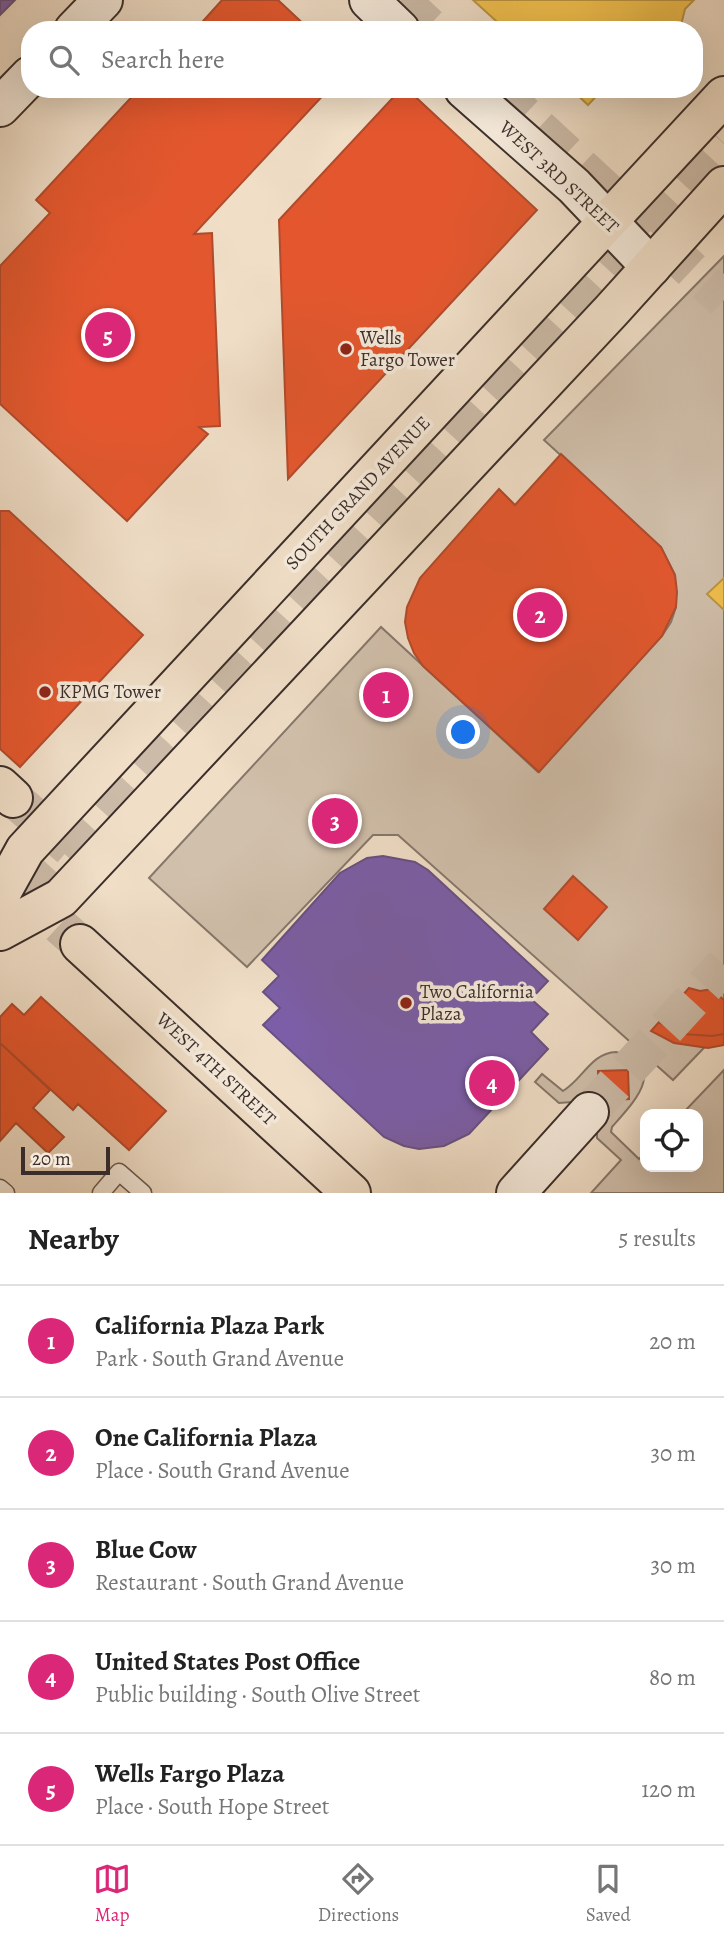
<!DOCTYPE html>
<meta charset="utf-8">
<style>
:root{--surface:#fff;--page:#f6f6f6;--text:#222;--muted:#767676;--line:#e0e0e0;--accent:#db2777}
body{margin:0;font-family:Alegreya,serif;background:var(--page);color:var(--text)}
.controls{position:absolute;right:21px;bottom:21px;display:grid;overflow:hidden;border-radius:14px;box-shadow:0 7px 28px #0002}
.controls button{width:63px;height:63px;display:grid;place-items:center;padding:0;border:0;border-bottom:2px solid var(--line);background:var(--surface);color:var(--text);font:35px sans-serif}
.scale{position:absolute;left:21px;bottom:18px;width:89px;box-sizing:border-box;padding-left:7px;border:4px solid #3b2e2a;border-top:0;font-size:19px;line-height:24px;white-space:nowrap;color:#3b2e2a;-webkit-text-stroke:5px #f5eadb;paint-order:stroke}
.you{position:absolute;left:464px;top:733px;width:24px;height:24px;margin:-18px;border:5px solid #fff;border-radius:50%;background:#1a73e8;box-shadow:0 0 0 10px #1a73e833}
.badge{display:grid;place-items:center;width:46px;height:46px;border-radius:50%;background:var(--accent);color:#fff;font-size:23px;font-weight:700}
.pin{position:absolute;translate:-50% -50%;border:4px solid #fff;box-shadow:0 2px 7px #0006}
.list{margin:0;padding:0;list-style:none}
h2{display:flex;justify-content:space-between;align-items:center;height:91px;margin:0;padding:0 28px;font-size:30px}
h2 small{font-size:23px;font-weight:400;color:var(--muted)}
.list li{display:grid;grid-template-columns:46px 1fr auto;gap:21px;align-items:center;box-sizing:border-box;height:112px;padding:0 28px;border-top:2px solid var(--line)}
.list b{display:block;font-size:26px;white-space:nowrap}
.list p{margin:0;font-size:23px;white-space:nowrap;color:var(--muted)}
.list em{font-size:23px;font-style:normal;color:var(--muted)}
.icon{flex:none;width:38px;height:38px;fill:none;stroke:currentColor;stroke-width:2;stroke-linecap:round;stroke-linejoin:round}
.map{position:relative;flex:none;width:724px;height:1193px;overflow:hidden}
.search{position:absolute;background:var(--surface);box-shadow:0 7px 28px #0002;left:21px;right:21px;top:21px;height:77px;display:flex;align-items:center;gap:18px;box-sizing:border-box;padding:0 24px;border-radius:28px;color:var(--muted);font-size:26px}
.sheet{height:651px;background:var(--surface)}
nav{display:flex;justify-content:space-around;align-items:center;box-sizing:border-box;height:98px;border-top:2px solid var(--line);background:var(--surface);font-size:19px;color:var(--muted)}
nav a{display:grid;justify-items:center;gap:4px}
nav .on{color:var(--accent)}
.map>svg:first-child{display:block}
.green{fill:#d1c0ac;stroke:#86776b;stroke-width:2}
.homes{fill:#f2c14e;stroke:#bb9543;stroke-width:2}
.shops{fill:#e4572e;stroke:#b14b2d;stroke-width:2}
.offices{fill:#7b5ea7;stroke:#685082;stroke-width:2}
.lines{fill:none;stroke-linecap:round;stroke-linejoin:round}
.secondary-tunnel{stroke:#ccbba8;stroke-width:38;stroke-dasharray:38 19;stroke-linecap:butt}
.primary-tunnel{stroke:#ccbba8;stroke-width:38;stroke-dasharray:38 19;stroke-linecap:butt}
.lane-casing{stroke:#685a51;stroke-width:19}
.secondary-casing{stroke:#3b2e2a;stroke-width:42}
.primary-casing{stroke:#3b2e2a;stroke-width:42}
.lane{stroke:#f5eadb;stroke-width:16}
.secondary{stroke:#f5eadb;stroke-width:38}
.primary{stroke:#f0dec7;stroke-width:38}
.poi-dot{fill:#8f2418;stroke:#f5eadb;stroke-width:2.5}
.labels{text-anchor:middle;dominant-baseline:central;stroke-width:7;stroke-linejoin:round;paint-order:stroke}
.street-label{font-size:19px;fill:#3b2e2a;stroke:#f5eadb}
.poi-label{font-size:19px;fill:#3b2e2a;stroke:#f5eadb;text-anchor:start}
</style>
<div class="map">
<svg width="724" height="1193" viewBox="0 0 724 1193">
<rect width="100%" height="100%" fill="#f0dec7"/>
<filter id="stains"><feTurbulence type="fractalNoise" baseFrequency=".00286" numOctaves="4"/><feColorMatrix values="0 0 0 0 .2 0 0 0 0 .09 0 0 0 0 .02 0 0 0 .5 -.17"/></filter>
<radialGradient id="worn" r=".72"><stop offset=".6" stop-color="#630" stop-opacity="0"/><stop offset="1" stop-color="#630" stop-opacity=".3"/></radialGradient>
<!-- green -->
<path class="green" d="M 724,256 L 724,1027 L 673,1080 L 398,835 L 373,835 L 247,967 L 149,878 L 381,627 L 538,772 L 662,636 L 671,622 L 676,607 L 675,575 L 661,547 L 544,440 Z
M 616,1052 C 670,1067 633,1103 612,1127 L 611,1132 L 639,1159 L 645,1153 L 645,1167 L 698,1167 L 698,1114 L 682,1114 L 724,1070 L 724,1193 L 591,1193 L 621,1160 L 597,1138 L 597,1125 L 572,1102 L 559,1103 L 535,1082 L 542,1074 L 563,1091 C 583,1079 591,1053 616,1052 Z"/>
<!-- homes -->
<path class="homes" d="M 473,0 L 694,0 L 685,9 L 681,25 L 677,30 L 506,30 Z
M 571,89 L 603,89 L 588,105 Z
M 724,578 L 724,610 L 707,594 Z"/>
<!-- shops -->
<path class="shops" d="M 222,0 L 278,0 L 310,30 L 195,30 Z
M 139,89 L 329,89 L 194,234 L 212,233 L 220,426 L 199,427 L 208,434 L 127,521 L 0,404 L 0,266 L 50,213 L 36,200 Z
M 401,89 L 407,89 L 537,210 L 288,479 L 279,220 Z
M 561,454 L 661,547 L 675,575 L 677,592 L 676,607 L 662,636 L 539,772 L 423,666 L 414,653 L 408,638 L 405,622 L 407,607 L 420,578 L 499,489 L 515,505 Z
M 0,511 L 9,511 L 143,635 L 20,767 L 0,749 Z
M 573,876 L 607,907 L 578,940 L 544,909 Z
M 689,988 L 700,991 L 712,989 L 724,1000 L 724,1034 L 712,1036 L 683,1034 L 670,1029 L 659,1022 Z
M 41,997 L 166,1111 L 129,1150 L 78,1104 L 73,1110 L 0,1043 L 0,1017 L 12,1004 L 24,1015 Z
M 659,1022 L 670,1029 L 683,1034 L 712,1036 L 724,1034 L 724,1045 L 708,1048 L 674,1043 L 651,1031 Z
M 0,1043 L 50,1090 L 33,1108 L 64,1137 L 48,1153 L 16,1123 L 0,1141 Z
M 628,1070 L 629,1099 L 599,1101 L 598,1071 Z"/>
<!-- offices -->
<path class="offices" d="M 0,0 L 15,0 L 0,15 Z
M 383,856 L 415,862 L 428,870 L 548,981 L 531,999 L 548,1014 L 531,1032 L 548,1049 L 469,1134 L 444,1146 L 419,1149 L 404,1146 L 384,1137 L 263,1025 L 280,1008 L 263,992 L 279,976 L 262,960 L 340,873 L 367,858 Z"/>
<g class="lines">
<!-- secondary-tunnel -->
<path class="secondary-tunnel" d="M 26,896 L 724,143
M 589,1112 L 724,965"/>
<!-- primary-tunnel -->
<path class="primary-tunnel" d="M 401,0 L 433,30
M 497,89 L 724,300
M 13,798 L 70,848
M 17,887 L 80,944"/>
<!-- lane casing -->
<g class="lane-casing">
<path id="lane" d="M 0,1188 L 6,1193
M 101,1193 L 119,1172 L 143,1193"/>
</g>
<!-- secondary casing -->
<g class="secondary-casing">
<path id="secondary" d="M 369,0 L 400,30
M 74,30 L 103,0
M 464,89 L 574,186 L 651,267
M 0,107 L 30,76
M 516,1193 L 589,1112"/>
</g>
<!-- primary casing -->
<g class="primary-casing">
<path id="primary" d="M 0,786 L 13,798
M 0,895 L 25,850 L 724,96
M 0,931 L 61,898 L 611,311 L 724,186
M 80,944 L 351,1193"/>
</g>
<!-- lane -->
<use href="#lane" class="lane"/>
<!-- secondary -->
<use href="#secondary" class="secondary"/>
<!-- primary -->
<use href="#primary" class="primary"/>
</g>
<!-- markers -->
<g class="poi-dot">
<circle cx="346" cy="349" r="7"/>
<circle cx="45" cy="692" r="7"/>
<circle cx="406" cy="1003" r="7"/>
</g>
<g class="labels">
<!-- street labels -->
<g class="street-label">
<text transform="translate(559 177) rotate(43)">WEST 3RD STREET</text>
<text transform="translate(358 493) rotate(-47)">SOUTH GRAND AVENUE</text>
<text transform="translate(216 1069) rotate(43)">WEST 4TH STREET</text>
</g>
<!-- poi labels -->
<g class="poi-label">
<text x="360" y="338">Wells<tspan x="360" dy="22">Fargo Tower</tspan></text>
<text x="59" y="692">KPMG Tower</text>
<text x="420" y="992">Two California<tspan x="420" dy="22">Plaza</tspan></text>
</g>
</g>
<rect width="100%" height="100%" filter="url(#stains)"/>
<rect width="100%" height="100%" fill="url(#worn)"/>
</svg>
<div class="controls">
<button><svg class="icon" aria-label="locate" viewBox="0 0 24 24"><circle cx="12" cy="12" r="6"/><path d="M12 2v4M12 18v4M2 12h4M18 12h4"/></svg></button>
</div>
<div class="scale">20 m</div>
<div class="you"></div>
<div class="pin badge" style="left:386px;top:695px">1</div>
<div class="pin badge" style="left:540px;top:615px">2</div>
<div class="pin badge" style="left:335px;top:821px">3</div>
<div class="pin badge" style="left:492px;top:1083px">4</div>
<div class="pin badge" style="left:108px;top:335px">5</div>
<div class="search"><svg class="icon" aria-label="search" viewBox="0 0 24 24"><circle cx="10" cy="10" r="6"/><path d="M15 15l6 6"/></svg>Search here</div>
</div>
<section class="sheet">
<h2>Nearby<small>5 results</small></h2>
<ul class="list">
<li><span class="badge">1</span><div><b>California Plaza Park</b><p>Park · South Grand Avenue</p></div><em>20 m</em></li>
<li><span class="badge">2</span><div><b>One California Plaza</b><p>Place · South Grand Avenue</p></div><em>30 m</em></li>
<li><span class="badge">3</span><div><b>Blue Cow</b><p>Restaurant · South Grand Avenue</p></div><em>30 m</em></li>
<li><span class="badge">4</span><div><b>United States Post Office</b><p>Public building · South Olive Street</p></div><em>80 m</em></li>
<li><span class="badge">5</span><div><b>Wells Fargo Plaza</b><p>Place · South Hope Street</p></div><em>120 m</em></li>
</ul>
</section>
<nav>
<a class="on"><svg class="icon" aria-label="map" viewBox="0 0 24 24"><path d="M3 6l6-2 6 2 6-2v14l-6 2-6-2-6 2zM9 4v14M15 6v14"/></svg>Map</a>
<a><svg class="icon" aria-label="directions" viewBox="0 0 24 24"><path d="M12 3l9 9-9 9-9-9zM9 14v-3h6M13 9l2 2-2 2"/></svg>Directions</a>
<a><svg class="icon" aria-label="saved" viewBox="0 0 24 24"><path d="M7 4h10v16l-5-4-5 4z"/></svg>Saved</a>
</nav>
